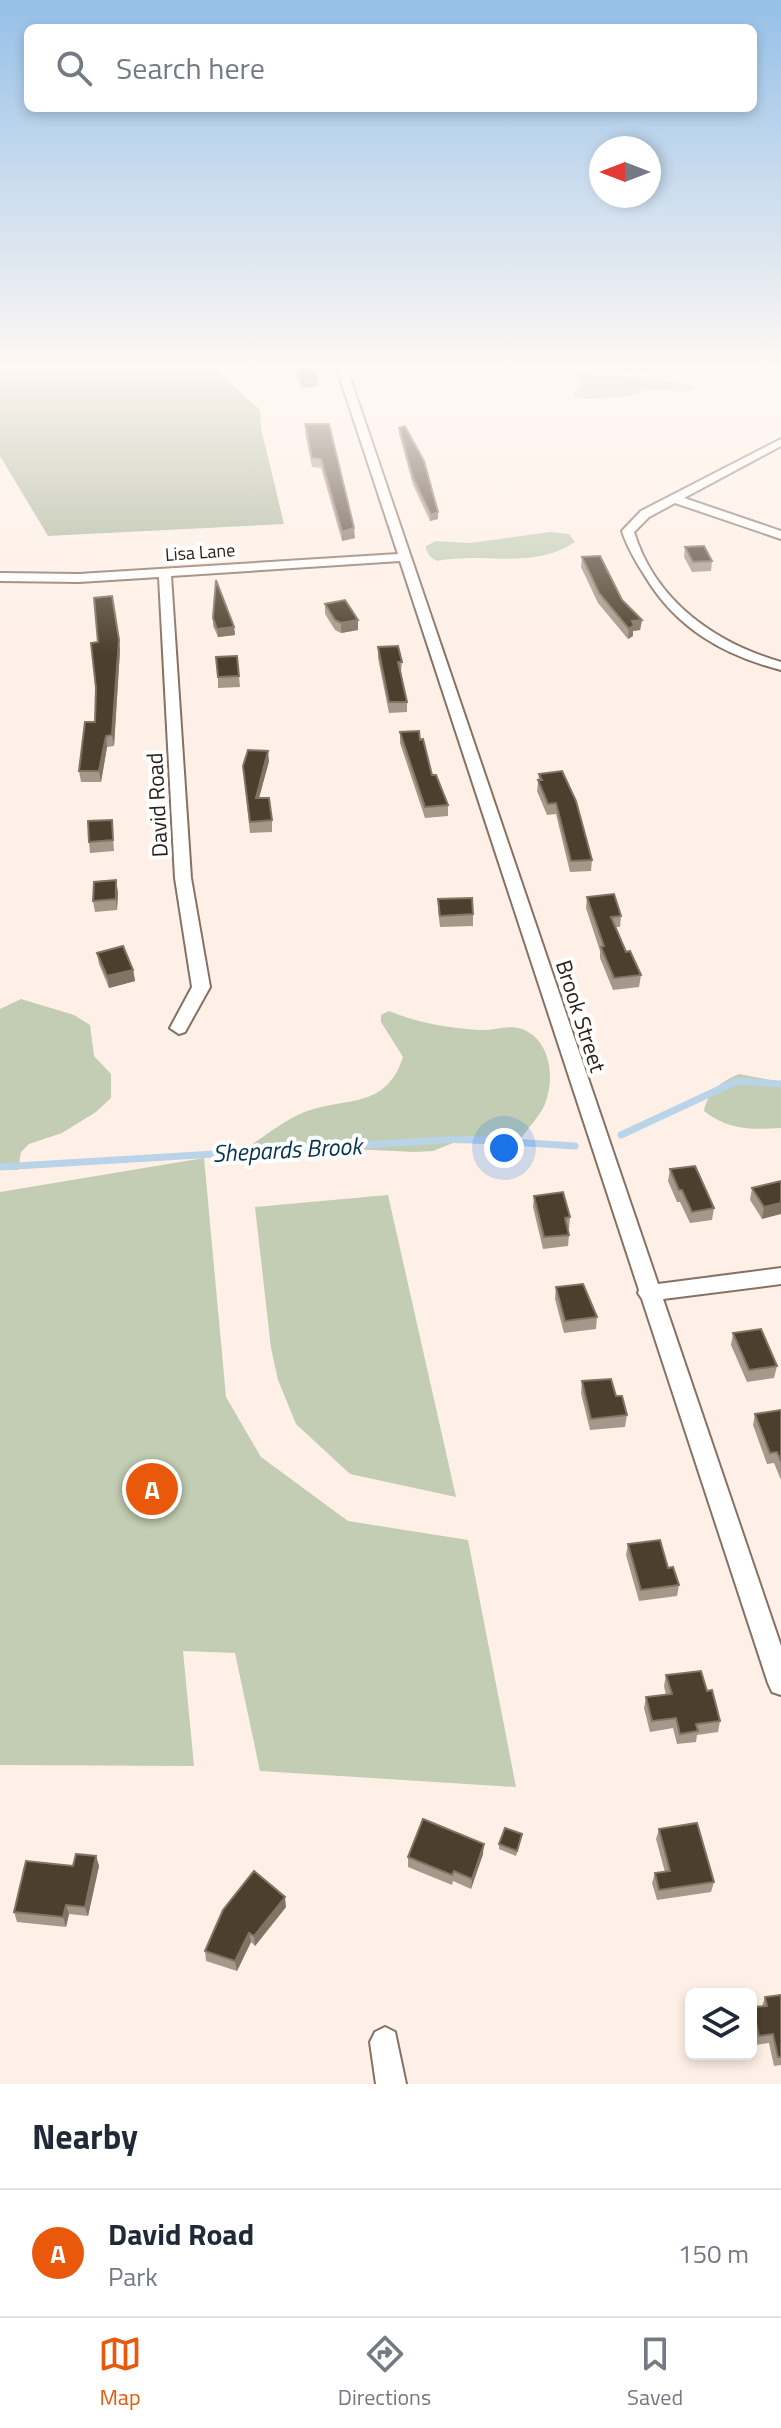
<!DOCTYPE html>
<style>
:root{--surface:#fff;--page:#f6f6f7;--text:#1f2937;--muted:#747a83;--line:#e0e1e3;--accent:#ea580c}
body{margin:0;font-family:"Titillium Web",sans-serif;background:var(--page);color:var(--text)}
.controls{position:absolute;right:24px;bottom:24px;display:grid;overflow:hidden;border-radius:12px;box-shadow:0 4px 12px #0003}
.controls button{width:72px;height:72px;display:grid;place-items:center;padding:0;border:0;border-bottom:2px solid var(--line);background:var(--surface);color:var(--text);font:40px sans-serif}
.compass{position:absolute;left:589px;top:136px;width:72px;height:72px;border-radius:50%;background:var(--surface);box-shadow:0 4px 12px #0003;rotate:270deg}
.you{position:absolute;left:504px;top:1148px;width:28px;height:28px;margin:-20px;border:6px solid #fff;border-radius:50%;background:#1a73e8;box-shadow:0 0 0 12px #1a73e833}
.badge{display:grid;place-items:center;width:52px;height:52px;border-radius:50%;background:var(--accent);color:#fff;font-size:26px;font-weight:700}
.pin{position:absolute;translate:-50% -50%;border:4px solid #fff;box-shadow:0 2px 8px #0006}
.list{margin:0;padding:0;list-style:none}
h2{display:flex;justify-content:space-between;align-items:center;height:104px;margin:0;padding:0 32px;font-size:34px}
h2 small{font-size:26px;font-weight:400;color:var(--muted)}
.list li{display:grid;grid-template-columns:52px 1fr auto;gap:24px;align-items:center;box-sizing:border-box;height:128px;padding:0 32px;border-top:2px solid var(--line)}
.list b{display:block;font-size:30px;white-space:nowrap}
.list p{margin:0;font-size:26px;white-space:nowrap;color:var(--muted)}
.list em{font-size:26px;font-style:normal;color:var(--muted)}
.icon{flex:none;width:44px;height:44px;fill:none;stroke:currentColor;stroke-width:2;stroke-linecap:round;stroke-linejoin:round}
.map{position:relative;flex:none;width:781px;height:2084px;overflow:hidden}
.search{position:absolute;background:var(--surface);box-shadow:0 4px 12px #0003;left:24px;right:24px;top:24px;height:88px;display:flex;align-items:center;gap:20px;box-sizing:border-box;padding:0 28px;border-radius:12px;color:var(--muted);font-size:30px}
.sheet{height:232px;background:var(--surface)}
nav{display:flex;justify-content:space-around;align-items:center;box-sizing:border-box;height:112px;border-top:2px solid var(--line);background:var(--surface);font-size:22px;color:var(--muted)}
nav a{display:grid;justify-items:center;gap:4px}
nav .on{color:var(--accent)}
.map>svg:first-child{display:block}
.green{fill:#c2cdb3}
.forest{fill:#a9b599}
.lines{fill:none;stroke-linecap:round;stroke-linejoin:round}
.stream{stroke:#b9d3e9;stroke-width:7}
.street-casing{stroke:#867163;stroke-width:4}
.street{fill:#fff;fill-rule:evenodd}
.wall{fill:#a5988a}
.shaded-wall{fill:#817464}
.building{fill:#4c3f2d;stroke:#817464;stroke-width:2}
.labels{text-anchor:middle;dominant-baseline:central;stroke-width:8;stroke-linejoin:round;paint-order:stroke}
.far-street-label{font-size:18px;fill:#2b221c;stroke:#fff}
.street-label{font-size:22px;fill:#2b221c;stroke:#fff}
.water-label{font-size:24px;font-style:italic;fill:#083453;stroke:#fff}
</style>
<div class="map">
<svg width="781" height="2084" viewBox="0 0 781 2084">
<rect width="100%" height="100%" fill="#fef0e6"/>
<!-- green -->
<path class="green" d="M 575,370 L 687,384 L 695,389 L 683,392 L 648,389 L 631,396 L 586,399 L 573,395 L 580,382 L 571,374 Z
M 550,532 L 569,534 L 575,542 C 532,571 483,551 437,561 C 431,558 426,554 426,546 L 436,541 L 470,543 Z
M 21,999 L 74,1015 L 90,1025 L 94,1056 L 111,1074 L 111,1098 L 96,1112 L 62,1133 L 29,1144 L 21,1152 L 18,1170 L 0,1170 L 0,1009 Z
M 389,1011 C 418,1023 448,1028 479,1030 C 493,1031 510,1024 522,1029 C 551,1040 555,1078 545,1104 C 540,1116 528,1128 520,1140 L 500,1144 L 453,1143 L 433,1151 L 414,1152 L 352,1149 L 262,1154 L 252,1144 C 268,1134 284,1121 300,1114 C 344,1095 385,1112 403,1057 L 381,1022 L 381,1015 Z
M 739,1074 L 781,1082 L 781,1128 C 751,1130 728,1130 704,1111 C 708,1091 722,1081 739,1074 Z
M 204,1158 L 226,1397 L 261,1457 L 348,1521 L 468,1540 L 516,1787 L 260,1771 L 235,1653 L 183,1651 L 194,1766 L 0,1765 L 0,1192 Z
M 388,1195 L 456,1497 L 350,1474 L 296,1424 L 278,1380 L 271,1348 L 255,1207 Z"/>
<!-- forest -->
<path class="forest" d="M 65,363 L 208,363 L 260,410 L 261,428 L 284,524 L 48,536 L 0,456 L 0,365 Z"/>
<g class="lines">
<!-- stream -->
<path class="stream" d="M 621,1135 L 737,1081 L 781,1084
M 0,1167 L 462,1139 L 575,1146"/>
<!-- street casing -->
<g class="street-casing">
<path id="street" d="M 335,363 L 345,363 L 658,1284 L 781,1268 L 781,1284 L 663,1299 L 781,1646 L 781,1695 L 772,1692 L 768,1683 L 642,1299 L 638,1293 L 639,1290 L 400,561 L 171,576 L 191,878 L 210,987 L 185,1032 L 179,1034 L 170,1028 L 192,987 L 175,878 L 159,577 L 79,582 L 0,581 L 0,573 L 79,574 L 398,554 Z
M 556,363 L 695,363 L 690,366 L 636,369 L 561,366 Z
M 781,439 L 781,446 L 684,498 L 781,531 L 781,539 L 675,503 L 649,517 L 634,532 C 655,601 715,643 781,662 L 781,670 C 723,655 676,628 645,576 C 636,562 627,547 622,531 L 641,511 Z
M 385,2027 L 395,2032 L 406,2084 L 376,2084 L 370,2042 L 375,2032 Z"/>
</g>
<!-- street -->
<use href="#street" class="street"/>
</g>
<!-- wall -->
<path class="wall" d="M 293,363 L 311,363 L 318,386 L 301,388 Z
M 305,424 L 355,538 L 342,541 L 321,468 L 312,467 L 305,433 Z
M 399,428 L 438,519 L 430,521 L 413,485 L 399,434 Z
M 685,547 L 712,561 L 711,571 L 692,572 L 684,557 Z
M 582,557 L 642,620 L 640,630 L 633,631 L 633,636 L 628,639 L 598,603 L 581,567 Z
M 325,604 L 358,620 L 358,630 L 341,633 L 335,630 L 325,614 Z
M 213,618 L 234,627 L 235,635 L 218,637 L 213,626 Z
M 378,647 L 402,662 L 401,672 L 407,702 L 407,712 L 389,713 L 378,658 Z
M 120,650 L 114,746 L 107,747 L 101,782 L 81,782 L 79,771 Z
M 237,656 L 240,687 L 218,688 L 218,677 Z
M 400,732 L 432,775 L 448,805 L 448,816 L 425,818 L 400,743 Z
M 269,761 L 259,798 L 272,820 L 272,832 L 250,833 L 244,777 Z
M 539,774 L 592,860 L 591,871 L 570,872 L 556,814 L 547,815 L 537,791 Z
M 112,820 L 114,851 L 90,853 L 89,842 Z
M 118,892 L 117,910 L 95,912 L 93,901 Z
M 587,897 L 621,916 L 620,927 L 616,927 L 626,952 L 641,975 L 639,987 L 613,990 L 600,958 L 600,951 L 586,908 Z
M 438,899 L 473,914 L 473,926 L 440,927 L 438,910 Z
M 97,953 L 133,970 L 135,981 L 109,988 L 99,964 Z
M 670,1169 L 714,1208 L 712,1220 L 690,1223 L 680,1202 L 677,1202 L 668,1181 Z
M 781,1181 L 762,1219 L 750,1200 L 752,1188 Z
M 534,1196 L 570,1217 L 569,1229 L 568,1229 L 569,1235 L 568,1246 L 543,1249 L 533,1207 Z
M 556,1287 L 597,1317 L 596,1329 L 564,1333 L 555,1299 Z
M 733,1333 L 777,1366 L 774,1378 L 747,1382 L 731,1345 Z
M 582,1381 L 616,1396 L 627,1415 L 625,1427 L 590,1430 L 581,1393 Z
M 781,1410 L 781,1480 L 774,1463 L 767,1464 L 753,1425 L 755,1414 Z
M 628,1544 L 668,1568 L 679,1585 L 677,1596 L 639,1601 L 626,1555 Z
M 666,1675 L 707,1691 L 720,1721 L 718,1732 L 697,1735 L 696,1742 L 677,1744 L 673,1728 L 650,1732 L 644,1708 L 646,1697 L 666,1695 L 664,1686 Z
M 659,1829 L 714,1882 L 711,1892 L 657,1900 L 652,1883 L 655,1873 L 665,1872 L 656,1839 Z
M 522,1834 L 516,1856 L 499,1849 L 499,1844 Z
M 483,1854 L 471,1889 L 453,1881 L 452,1885 L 408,1867 L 408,1857 Z
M 96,1856 L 99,1866 L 88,1916 L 69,1914 L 66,1927 L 17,1922 L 14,1912 L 73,1866 Z
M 286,1907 L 255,1946 L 251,1942 L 237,1971 L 206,1961 L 205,1951 Z
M 781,1995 L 781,2065 L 774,2066 L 769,2043 L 755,2045 L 751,2026 L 751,2011 L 752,2007 L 762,2006 L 765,1997 Z"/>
<!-- shaded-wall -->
<path class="shaded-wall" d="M 318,379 L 318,386 L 301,388 L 301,380 Z
M 438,512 L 438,519 L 430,521 L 431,515 Z
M 354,528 L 355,538 L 342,541 L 342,532 Z
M 358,620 L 358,630 L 341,633 L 341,623 Z
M 642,620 L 640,630 L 633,631 L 633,636 L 628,639 L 629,629 L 632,621 Z
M 234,627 L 235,635 L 218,637 L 217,629 Z
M 119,640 L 120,650 L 114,746 L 112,735 Z
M 106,736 L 107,747 L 101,782 L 99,771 Z
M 268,751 L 269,761 L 256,809 L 256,798 Z
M 116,880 L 118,892 L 117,910 L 116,899 Z
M 133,970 L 135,981 L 109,988 L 107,976 Z
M 781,1203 L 781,1214 L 762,1219 L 764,1207 Z
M 484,1844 L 483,1854 L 471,1889 L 472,1879 Z
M 96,1856 L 99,1866 L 88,1916 L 85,1907 Z
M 285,1897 L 286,1907 L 255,1946 L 254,1936 Z
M 66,1905 L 69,1914 L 66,1927 L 63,1917 Z
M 249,1933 L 251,1942 L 237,1971 L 235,1961 Z"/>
<!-- building -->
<path class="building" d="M 295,363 L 311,363 L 318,379 L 301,380 Z
M 305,424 L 329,424 L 354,528 L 342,532 L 321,459 L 312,458 Z
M 405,426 L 424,461 L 438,512 L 431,515 L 413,478 L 399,428 Z
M 704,546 L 712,561 L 693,562 L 685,547 Z
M 600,556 L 622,600 L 642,620 L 632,621 L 634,625 L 629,629 L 599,593 L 582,557 Z
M 216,580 L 234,627 L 217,629 L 213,618 Z
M 112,596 L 119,640 L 112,735 L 106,736 L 99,771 L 79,771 L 85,722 L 95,722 L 96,688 L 91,643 L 98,642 L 94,598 Z
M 345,600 L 358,620 L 341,623 L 335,620 L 325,604 Z
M 398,646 L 402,662 L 398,662 L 407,702 L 389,702 L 378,647 Z
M 237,656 L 239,676 L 218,677 L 216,657 Z
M 419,731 L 420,740 L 423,739 L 432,775 L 436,775 L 448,805 L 425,807 L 400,732 Z
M 248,750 L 268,751 L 256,798 L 269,798 L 272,820 L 250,822 L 243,766 Z
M 562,771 L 576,801 L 592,860 L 571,861 L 556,803 L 548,804 L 538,780 L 542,780 L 539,774 Z
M 112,820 L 113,840 L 89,842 L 88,821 Z
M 116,880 L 116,899 L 93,901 L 94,882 Z
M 614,894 L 621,916 L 611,917 L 626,952 L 630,951 L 641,975 L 614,978 L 601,947 L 604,946 L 587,897 Z
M 472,898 L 473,914 L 440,916 L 438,899 Z
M 123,946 L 133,970 L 107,976 L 97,953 Z
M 695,1166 L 714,1208 L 692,1212 L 682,1190 L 679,1190 L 670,1169 Z
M 781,1181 L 781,1203 L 764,1207 L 752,1188 Z
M 563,1192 L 570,1217 L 565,1218 L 569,1235 L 544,1237 L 534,1196 Z
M 583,1284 L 597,1317 L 565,1321 L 556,1287 Z
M 761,1329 L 777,1366 L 749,1370 L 733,1333 Z
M 611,1379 L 616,1396 L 622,1396 L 627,1415 L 591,1419 L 582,1381 Z
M 781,1410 L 781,1461 L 777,1452 L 770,1453 L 755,1414 Z
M 660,1540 L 668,1568 L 673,1567 L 679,1585 L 641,1590 L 628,1544 Z
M 701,1671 L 707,1691 L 712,1690 L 720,1721 L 696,1724 L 698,1731 L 680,1734 L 676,1718 L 652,1721 L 646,1697 L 672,1694 L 666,1675 Z
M 423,1819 L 484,1844 L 472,1879 L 454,1871 L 452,1875 L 408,1857 Z
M 697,1823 L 714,1882 L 659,1890 L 655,1873 L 670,1871 L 659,1829 Z
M 505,1828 L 522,1834 L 517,1851 L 499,1844 Z
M 76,1854 L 96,1856 L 85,1907 L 66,1905 L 63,1917 L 14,1912 L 26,1861 L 73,1866 Z
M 254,1871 L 285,1897 L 254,1936 L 249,1933 L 235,1961 L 205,1951 L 223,1910 Z
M 781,1995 L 781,2057 L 778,2057 L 773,2034 L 759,2036 L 752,2007 L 767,2006 L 765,1997 Z"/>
<!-- sky -->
<linearGradient id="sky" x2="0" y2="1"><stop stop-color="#95c0e8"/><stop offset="0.56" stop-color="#fff8f4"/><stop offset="1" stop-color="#fff8f4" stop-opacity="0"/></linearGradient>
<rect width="781" height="654" fill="url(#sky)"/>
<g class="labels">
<!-- far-street labels -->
<g class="far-street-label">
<text transform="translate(200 552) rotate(-4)">Lisa Lane</text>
</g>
<!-- street labels -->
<g class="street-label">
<text transform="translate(157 805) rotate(-93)">David Road</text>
<text transform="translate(581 1016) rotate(72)">Brook Street</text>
</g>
<!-- water labels -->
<g class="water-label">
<text transform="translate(287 1149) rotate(-3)">Shepards Brook</text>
</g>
</g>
</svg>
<div class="controls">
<button><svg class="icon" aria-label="layers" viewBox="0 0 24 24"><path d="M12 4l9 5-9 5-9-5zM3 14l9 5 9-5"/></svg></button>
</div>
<svg class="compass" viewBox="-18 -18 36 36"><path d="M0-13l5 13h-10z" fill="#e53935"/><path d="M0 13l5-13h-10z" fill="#747a83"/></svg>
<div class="you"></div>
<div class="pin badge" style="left:152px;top:1489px">A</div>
<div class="search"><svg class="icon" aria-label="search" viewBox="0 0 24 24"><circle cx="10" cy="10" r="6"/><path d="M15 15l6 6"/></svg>Search here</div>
</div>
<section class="sheet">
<h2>Nearby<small></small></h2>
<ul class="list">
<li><span class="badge">A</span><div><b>David Road</b><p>Park</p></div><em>150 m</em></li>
</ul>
</section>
<nav>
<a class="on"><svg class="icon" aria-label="map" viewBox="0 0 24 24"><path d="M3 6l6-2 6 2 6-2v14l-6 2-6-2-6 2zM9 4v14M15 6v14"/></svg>Map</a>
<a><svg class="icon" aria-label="directions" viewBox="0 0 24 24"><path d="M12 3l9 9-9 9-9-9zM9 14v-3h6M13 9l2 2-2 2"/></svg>Directions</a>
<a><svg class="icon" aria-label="saved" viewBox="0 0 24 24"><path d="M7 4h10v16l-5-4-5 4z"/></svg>Saved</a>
</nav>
